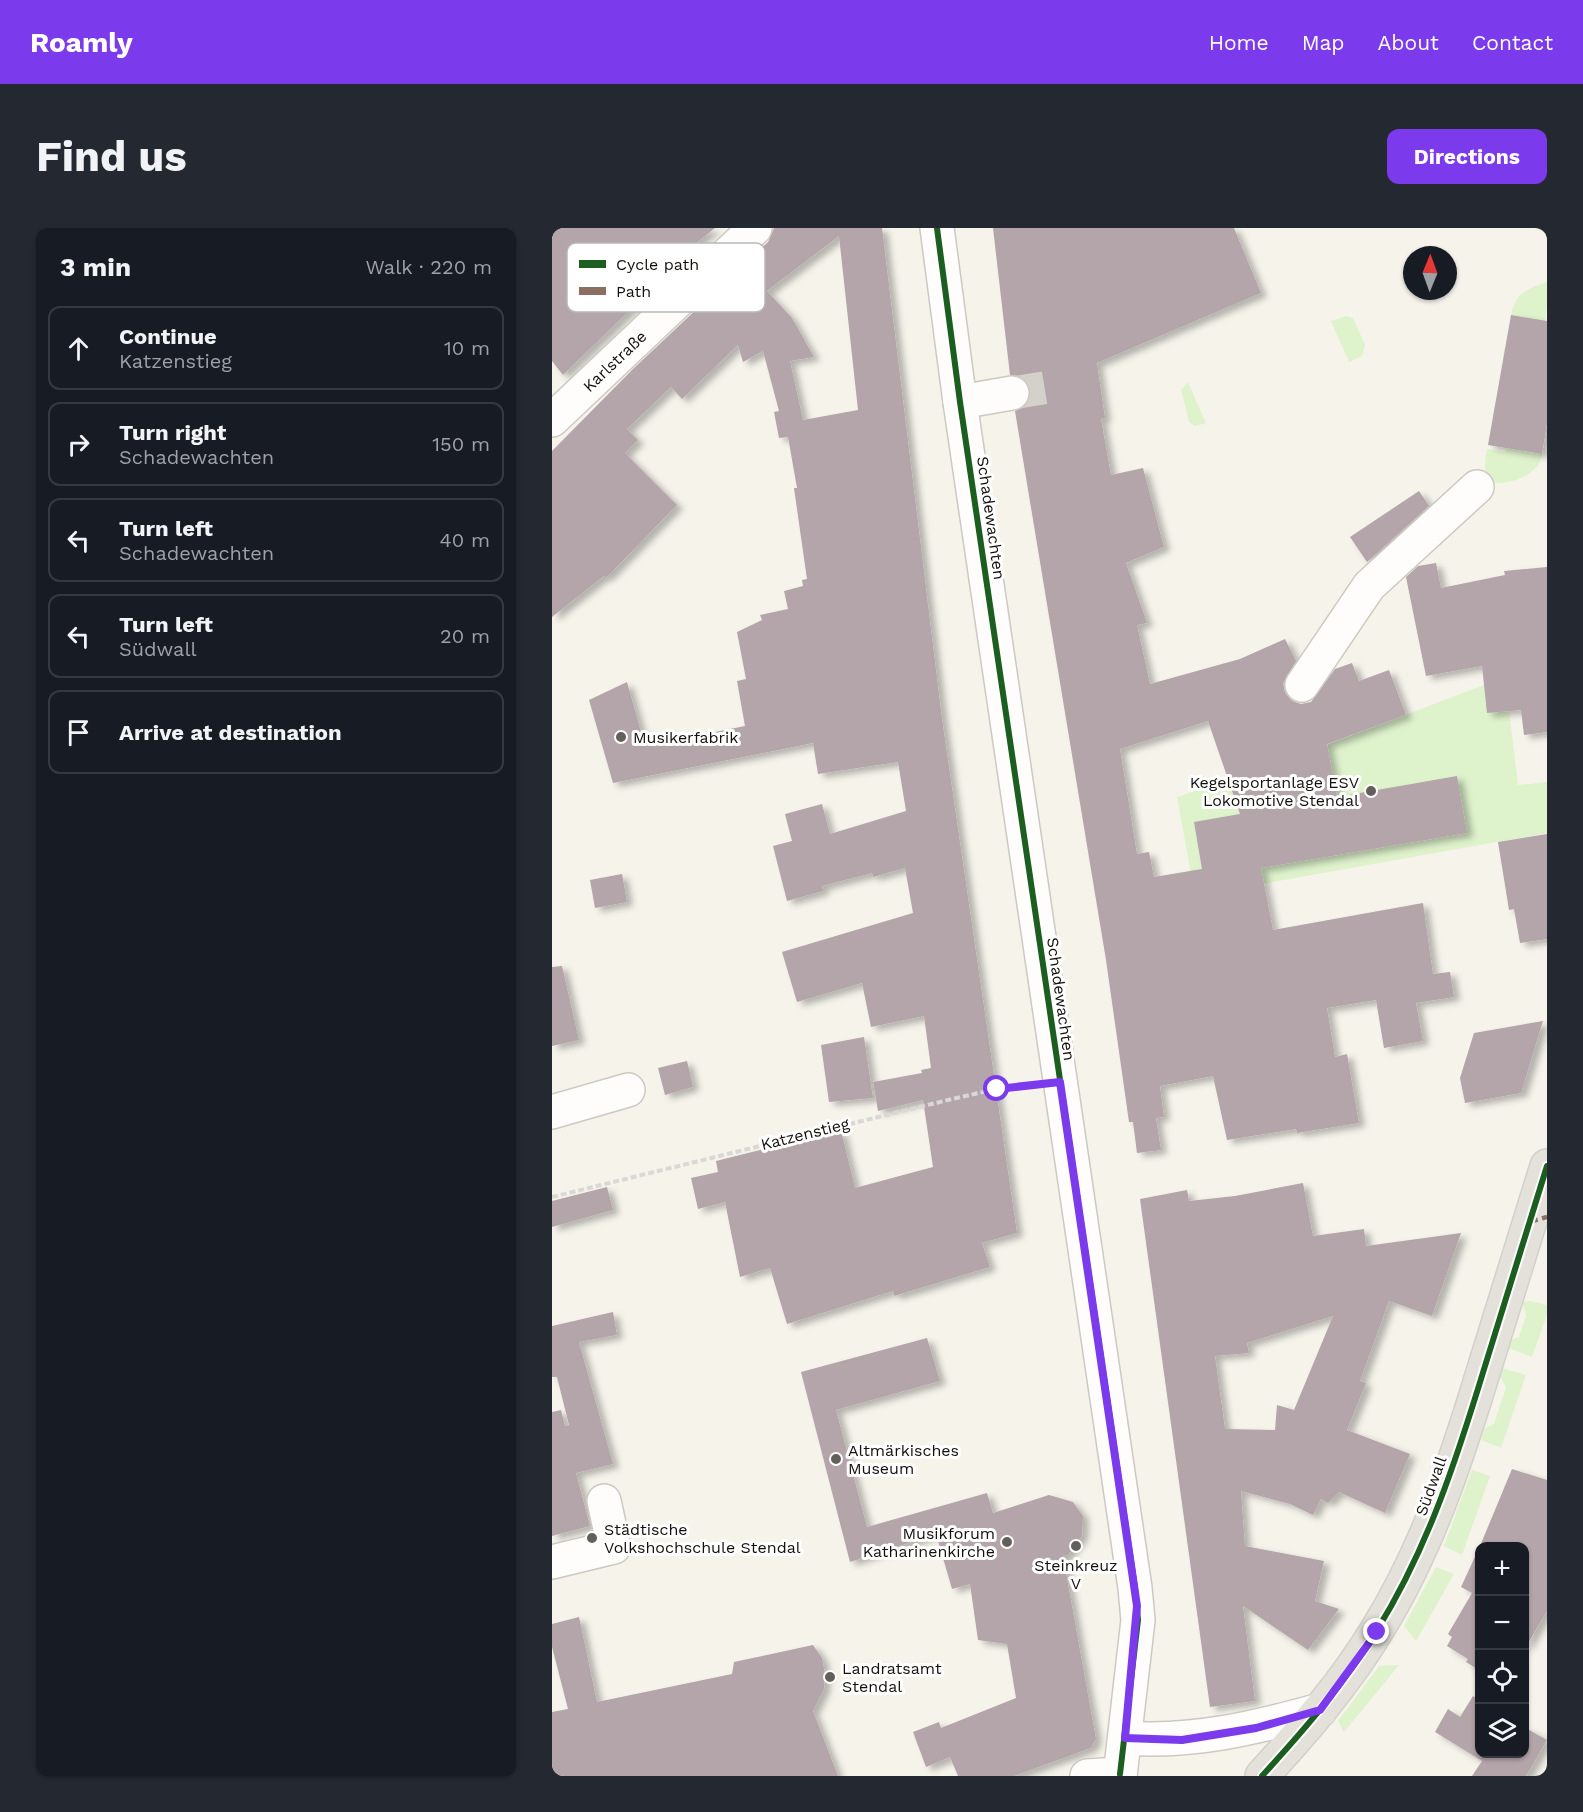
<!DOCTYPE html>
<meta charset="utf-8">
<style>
:root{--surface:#171b24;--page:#242831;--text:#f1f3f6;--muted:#9ea1a6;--line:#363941;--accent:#7c3aed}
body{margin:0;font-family:"Work Sans",sans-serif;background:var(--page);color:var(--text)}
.controls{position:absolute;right:18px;bottom:18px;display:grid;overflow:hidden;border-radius:12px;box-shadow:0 2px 4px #0004}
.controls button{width:54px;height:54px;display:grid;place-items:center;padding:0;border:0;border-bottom:2px solid var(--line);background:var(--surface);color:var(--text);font:30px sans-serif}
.compass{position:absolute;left:851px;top:18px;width:54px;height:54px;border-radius:50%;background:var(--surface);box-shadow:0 2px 4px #0004;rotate:1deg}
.stop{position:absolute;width:18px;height:18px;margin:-14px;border:4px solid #7c3aed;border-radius:50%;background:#fff}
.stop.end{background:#7c3aed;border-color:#fff;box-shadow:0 2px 6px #0008}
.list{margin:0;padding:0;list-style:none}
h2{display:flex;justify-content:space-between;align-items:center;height:78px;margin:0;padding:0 24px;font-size:26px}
h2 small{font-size:20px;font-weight:400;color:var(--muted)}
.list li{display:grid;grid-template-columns:39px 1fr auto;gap:18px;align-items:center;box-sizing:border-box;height:84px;margin:0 12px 12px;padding:0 12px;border:2px solid var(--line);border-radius:12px}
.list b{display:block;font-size:22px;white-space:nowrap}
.list p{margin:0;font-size:20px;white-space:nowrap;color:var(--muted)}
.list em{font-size:20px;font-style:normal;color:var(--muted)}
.icon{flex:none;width:33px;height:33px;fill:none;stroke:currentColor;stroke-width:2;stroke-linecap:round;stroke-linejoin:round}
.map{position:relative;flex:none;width:995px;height:1548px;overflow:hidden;border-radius:12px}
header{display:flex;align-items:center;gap:36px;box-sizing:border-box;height:84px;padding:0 30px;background:var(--accent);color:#fff}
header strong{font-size:28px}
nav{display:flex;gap:33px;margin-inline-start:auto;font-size:21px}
.intro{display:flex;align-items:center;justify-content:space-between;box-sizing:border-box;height:144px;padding:0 36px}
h1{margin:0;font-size:42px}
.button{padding:15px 27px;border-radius:12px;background:var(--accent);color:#fff;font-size:21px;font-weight:700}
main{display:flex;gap:36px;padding:0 36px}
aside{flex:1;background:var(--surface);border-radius:12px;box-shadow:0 2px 4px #0004}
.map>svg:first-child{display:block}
.green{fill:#def2cc}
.building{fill:#b3a5a9;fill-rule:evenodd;filter:url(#shadow)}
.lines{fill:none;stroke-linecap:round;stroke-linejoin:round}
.minor-tunnel{stroke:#d4d1ca;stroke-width:33;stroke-dasharray:33 16;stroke-linecap:butt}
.minor-casing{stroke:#ccc9c3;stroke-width:36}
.major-casing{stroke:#d1d0cc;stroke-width:36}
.path{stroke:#d9d8d6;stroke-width:4;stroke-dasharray:6 3;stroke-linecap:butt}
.minor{stroke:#fefdfc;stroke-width:33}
.major{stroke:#e4e1da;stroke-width:33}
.quiet{stroke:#8d6e63;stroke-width:4.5;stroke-dasharray:9 4.5;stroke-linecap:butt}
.cycleway-casing{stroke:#fff;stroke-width:10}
.cycleway{stroke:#1b5e20;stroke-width:6}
.route{stroke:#7c3aed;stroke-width:8}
.poi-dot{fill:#63605b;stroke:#fff;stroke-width:2}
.labels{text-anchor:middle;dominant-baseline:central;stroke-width:6;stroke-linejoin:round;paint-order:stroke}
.street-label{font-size:16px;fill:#14110d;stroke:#fff}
.poi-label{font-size:16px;fill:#14110d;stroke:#fff;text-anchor:start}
.key{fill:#fff;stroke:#b8b8b6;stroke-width:1.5}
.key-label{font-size:16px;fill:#14110d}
</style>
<header>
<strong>Roamly</strong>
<nav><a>Home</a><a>Map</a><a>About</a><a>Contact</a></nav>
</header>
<div class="intro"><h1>Find us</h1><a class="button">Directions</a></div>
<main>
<aside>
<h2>3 min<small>Walk · 220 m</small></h2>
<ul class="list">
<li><svg class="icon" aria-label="ahead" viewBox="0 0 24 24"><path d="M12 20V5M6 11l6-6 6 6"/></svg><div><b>Continue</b><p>Katzenstieg</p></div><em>10 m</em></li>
<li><svg class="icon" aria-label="right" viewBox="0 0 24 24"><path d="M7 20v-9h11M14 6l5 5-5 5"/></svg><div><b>Turn right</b><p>Schadewachten</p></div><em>150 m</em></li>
<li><svg class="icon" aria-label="left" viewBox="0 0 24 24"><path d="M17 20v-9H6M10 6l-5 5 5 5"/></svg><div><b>Turn left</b><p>Schadewachten</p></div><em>40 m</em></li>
<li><svg class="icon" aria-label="left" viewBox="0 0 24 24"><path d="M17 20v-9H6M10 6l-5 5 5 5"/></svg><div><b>Turn left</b><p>Südwall</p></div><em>20 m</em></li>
<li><svg class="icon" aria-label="arrive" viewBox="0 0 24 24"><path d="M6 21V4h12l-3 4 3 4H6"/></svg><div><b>Arrive at destination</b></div></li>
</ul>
</aside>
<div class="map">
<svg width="995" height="1548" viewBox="0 0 995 1548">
<defs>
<filter id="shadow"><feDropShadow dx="6" dy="4" stdDeviation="3" flood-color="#0004"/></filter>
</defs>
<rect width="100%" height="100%" fill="#f6f3eb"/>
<!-- green -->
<path class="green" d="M 995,54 L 995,80 L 971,223 L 990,226 C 987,246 963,255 944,255 C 929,249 933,234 935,221 L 953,224 L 959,192 L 941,188 L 943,177 L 961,180 L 968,135 L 951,132 L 952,121 L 971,124 L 976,90 L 959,87 C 963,65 975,61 995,54 Z
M 794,88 L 801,90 L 813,117 L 810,128 L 797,134 L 779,93 Z
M 636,154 L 654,195 L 643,198 L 637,194 L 629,162 Z
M 953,449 L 966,557 L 995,554 L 995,605 L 643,668 L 625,569 L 722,537 Z
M 978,1073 L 995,1077 L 995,1087 L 980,1129 L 956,1120 L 958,1112 L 967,1109 L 974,1088 L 970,1074 Z
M 949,1140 L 974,1147 L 949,1220 L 929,1212 L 933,1200 L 942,1196 L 954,1159 L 947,1147 Z
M 920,1242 L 938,1248 L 910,1327 L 892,1318 Z
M 884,1339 L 902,1346 L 864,1413 L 852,1398 Z
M 847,1437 L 792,1504 L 786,1493 L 827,1438 Z"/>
<!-- building -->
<path class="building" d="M 0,0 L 163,0 L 100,51 L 105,56 L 11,147 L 0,133 Z
M 222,0 L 330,0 L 390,491 L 465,1005 L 430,1015 L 438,1039 L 342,1068 L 341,1063 L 235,1096 L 218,1040 L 188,1049 L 173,974 L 146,981 L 139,950 L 166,944 L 164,933 L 289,902 L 303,960 L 381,939 L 371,872 L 326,883 L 321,854 L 370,845 L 369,842 L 379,840 L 372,788 L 319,799 L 310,755 L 245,774 L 230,724 L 361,685 L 353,640 L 321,649 L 320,645 L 270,658 L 271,663 L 235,673 L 221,618 L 240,613 L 233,586 L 270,576 L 278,606 L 354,583 L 346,534 L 266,546 L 261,515 L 61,555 L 37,472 L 75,454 L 93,518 L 193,498 L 185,453 L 194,451 L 185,404 L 210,392 L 208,387 L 236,381 L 232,363 L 251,358 L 250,352 L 255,351 L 242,260 L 245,260 L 236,209 L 227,210 L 222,184 L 227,183 L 211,123 L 191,134 L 186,117 L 130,171 L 119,159 L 75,201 L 86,212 L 73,225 L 125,277 L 54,350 L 52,348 L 0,389 L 0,223 L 81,141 L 216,14 ZM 287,8 L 306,182 L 251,192 L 238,133 L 262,129 L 240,90 L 215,63 Z
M 441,0 L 682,0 L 709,65 L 545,135 L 553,190 L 549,191 L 559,247 L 591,240 L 612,319 L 574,335 L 595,395 L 585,397 L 598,456 L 688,431 L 733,411 L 744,433 L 731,455 L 733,465 L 740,473 L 749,476 L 759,474 L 783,441 L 800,435 L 807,453 L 837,442 L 854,487 L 775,516 L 785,569 L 905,548 L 915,605 L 709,640 L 721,702 L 871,675 L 881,746 L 898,744 L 902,769 L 864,775 L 871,813 L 832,820 L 824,772 L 775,780 L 783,829 L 795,826 L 807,895 L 745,905 L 744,901 L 675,912 L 661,848 L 608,858 L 612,889 L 604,890 L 609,922 L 585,925 L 581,894 L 577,894 L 554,732 L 463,183 L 472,179 L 478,171 L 478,162 L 474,153 L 467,148 L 458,147 ZM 656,493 L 688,586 L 642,594 L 650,641 L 602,649 L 597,624 L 585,626 L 568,521 Z
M 959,87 L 995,93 L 995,195 L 990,226 L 936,217 Z
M 867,263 L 877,278 L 815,334 L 798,309 Z
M 884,335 L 889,360 L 953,347 L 952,343 L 995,339 L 995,504 L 972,507 L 969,482 L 935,485 L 930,438 L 874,448 L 854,349 L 866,338 Z
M 995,606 L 995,711 L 968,715 L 962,681 L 957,682 L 946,614 Z
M 70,646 L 75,674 L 43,680 L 38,652 Z
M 10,738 L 27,812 L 0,818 L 0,739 Z
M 991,793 L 969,865 L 913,875 L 908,850 L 922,805 Z
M 312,809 L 321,870 L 277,874 L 269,817 Z
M 135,833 L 141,859 L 113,867 L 106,840 Z
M 751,955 L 761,1008 L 812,1001 L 814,1018 L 909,1005 L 880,1088 L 837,1073 L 808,1153 L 814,1155 L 795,1202 L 858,1226 L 833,1285 L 787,1264 L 776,1275 L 769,1271 L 761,1287 L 738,1276 L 689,1263 L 693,1318 L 772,1333 L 763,1373 L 787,1381 L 756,1422 L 691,1378 L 703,1473 L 658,1479 L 588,971 L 635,962 L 637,973 L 683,968 ZM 781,1088 L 742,1182 L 725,1177 L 723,1202 L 673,1201 L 663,1128 L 697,1125 L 695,1115 Z
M 55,959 L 61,982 L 0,999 L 0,973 Z
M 61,1084 L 65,1107 L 27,1114 L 61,1236 L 24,1245 L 38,1298 L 0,1308 L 0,1184 L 9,1182 L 13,1198 L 17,1197 L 5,1149 L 0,1149 L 0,1098 Z
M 375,1110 L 388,1153 L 284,1182 L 315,1299 L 435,1265 L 441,1285 L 497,1267 L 521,1274 L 531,1288 L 530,1308 L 516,1327 L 511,1328 L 544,1511 L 539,1520 L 462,1548 L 406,1548 L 398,1529 L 374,1539 L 361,1504 L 387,1494 L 389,1500 L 464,1470 L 455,1416 L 426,1412 L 418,1356 L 400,1361 L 384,1306 L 298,1334 L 249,1144 Z
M 960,1241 L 995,1252 L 995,1383 L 972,1422 L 972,1318 L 928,1318 Z
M 927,1320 L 927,1442 L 914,1434 L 916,1431 L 895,1418 L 900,1409 L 896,1406 L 920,1365 L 909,1359 Z
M 27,1389 L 45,1474 L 180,1446 L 182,1434 L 261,1417 L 270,1430 L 273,1446 L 272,1461 L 261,1483 L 286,1548 L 0,1548 L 0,1484 L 16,1481 L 0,1419 L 0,1396 Z
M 921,1468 L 927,1472 L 927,1526 L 972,1526 L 972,1499 L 995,1512 L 974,1548 L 920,1548 L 930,1533 L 883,1504 L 896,1481 L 908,1489 Z"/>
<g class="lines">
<!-- minor-tunnel -->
<path class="minor-tunnel" d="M 460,165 L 497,159"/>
<!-- minor casing -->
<g class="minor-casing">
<g id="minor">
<path d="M 385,0 L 408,174 L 583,1360 L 586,1392 L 568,1548"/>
<path d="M 408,174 L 460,165"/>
<path id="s1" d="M 0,192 L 203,0"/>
<path d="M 750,457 L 817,358 L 925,259"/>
<path d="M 0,884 L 76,862"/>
<path d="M 0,1334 L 62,1319 L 52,1273"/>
<path d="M 573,1510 C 641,1515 703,1500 768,1482"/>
<path d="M 535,1548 L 568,1546"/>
</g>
</g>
<!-- major casing -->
<g class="major-casing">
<path id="major" d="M 710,1548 C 752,1502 793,1455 825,1402 C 876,1320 905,1230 933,1138 C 954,1071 974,1005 995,938"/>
</g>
<!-- path -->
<path class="path" d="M 0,969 L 400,871 L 445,861 L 478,857"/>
<!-- minor -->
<use href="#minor" class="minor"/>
<!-- major -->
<use href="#major" class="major"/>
<!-- quiet -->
<path class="quiet" d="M 977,994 L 995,989"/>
<!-- cycleway casing -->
<g class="cycleway-casing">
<path id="cycleway" d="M 385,0 L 408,174 L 583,1360 L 586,1392 L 568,1546
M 710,1548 C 752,1502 793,1455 825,1402 C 876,1320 905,1230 933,1138 C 954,1071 974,1005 995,938"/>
</g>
<!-- cycleway -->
<use href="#cycleway" class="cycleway"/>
</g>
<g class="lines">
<!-- route -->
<path class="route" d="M 445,861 L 508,854 L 585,1378 L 573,1510 L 630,1512 L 704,1500 L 768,1482 L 825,1404"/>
</g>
<!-- markers -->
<g class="poi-dot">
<circle cx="69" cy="509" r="6"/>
<circle cx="819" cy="563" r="6"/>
<circle cx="284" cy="1231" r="6"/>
<circle cx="40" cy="1310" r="6"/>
<circle cx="455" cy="1314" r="6"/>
<circle cx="524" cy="1318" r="6"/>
<circle cx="278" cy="1449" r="6"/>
</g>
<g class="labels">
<!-- street labels -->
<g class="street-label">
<text stroke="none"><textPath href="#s1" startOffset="86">Karlstraße</textPath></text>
<text transform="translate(439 290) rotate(82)">Schadewachten</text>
<text transform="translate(509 771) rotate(82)">Schadewachten</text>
<text transform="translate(253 906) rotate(-14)">Katzenstieg</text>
<text transform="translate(879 1258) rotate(-70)">Südwall</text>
</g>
<!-- poi labels -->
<g class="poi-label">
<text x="81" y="509">Musikerfabrik</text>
<text x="807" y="554" text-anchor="end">Kegelsportanlage ESV<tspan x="807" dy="18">Lokomotive Stendal</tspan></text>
<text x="296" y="1222">Altmärkisches<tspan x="296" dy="18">Museum</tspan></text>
<text x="52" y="1301">Städtische<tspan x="52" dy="18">Volkshochschule Stendal</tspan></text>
<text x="443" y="1305" text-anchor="end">Musikforum<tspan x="443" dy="18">Katharinenkirche</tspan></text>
<text x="524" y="1337" text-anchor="middle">Steinkreuz<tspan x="524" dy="18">V</tspan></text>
<text x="290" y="1440">Landratsamt<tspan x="290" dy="18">Stendal</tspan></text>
</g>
</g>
<!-- legend -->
<rect x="15" y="15" width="198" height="69" rx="9" class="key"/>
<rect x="27" y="32" width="27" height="8" fill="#1b5e20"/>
<rect x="27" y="59" width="27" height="8" fill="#8d6e63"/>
<g class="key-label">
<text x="64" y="42">Cycle path</text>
<text x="64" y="69">Path</text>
</g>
</svg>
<div class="controls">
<button>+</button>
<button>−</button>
<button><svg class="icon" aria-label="locate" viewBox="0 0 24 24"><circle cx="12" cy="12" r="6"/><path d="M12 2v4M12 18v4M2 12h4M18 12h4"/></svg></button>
<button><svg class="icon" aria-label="layers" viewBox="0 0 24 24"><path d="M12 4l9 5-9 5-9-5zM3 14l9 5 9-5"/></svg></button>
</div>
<svg class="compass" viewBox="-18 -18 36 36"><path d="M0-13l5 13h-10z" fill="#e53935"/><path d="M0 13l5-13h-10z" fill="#9ea1a6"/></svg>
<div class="stop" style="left:445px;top:861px"></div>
<div class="stop end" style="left:825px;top:1404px"></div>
</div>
</main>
